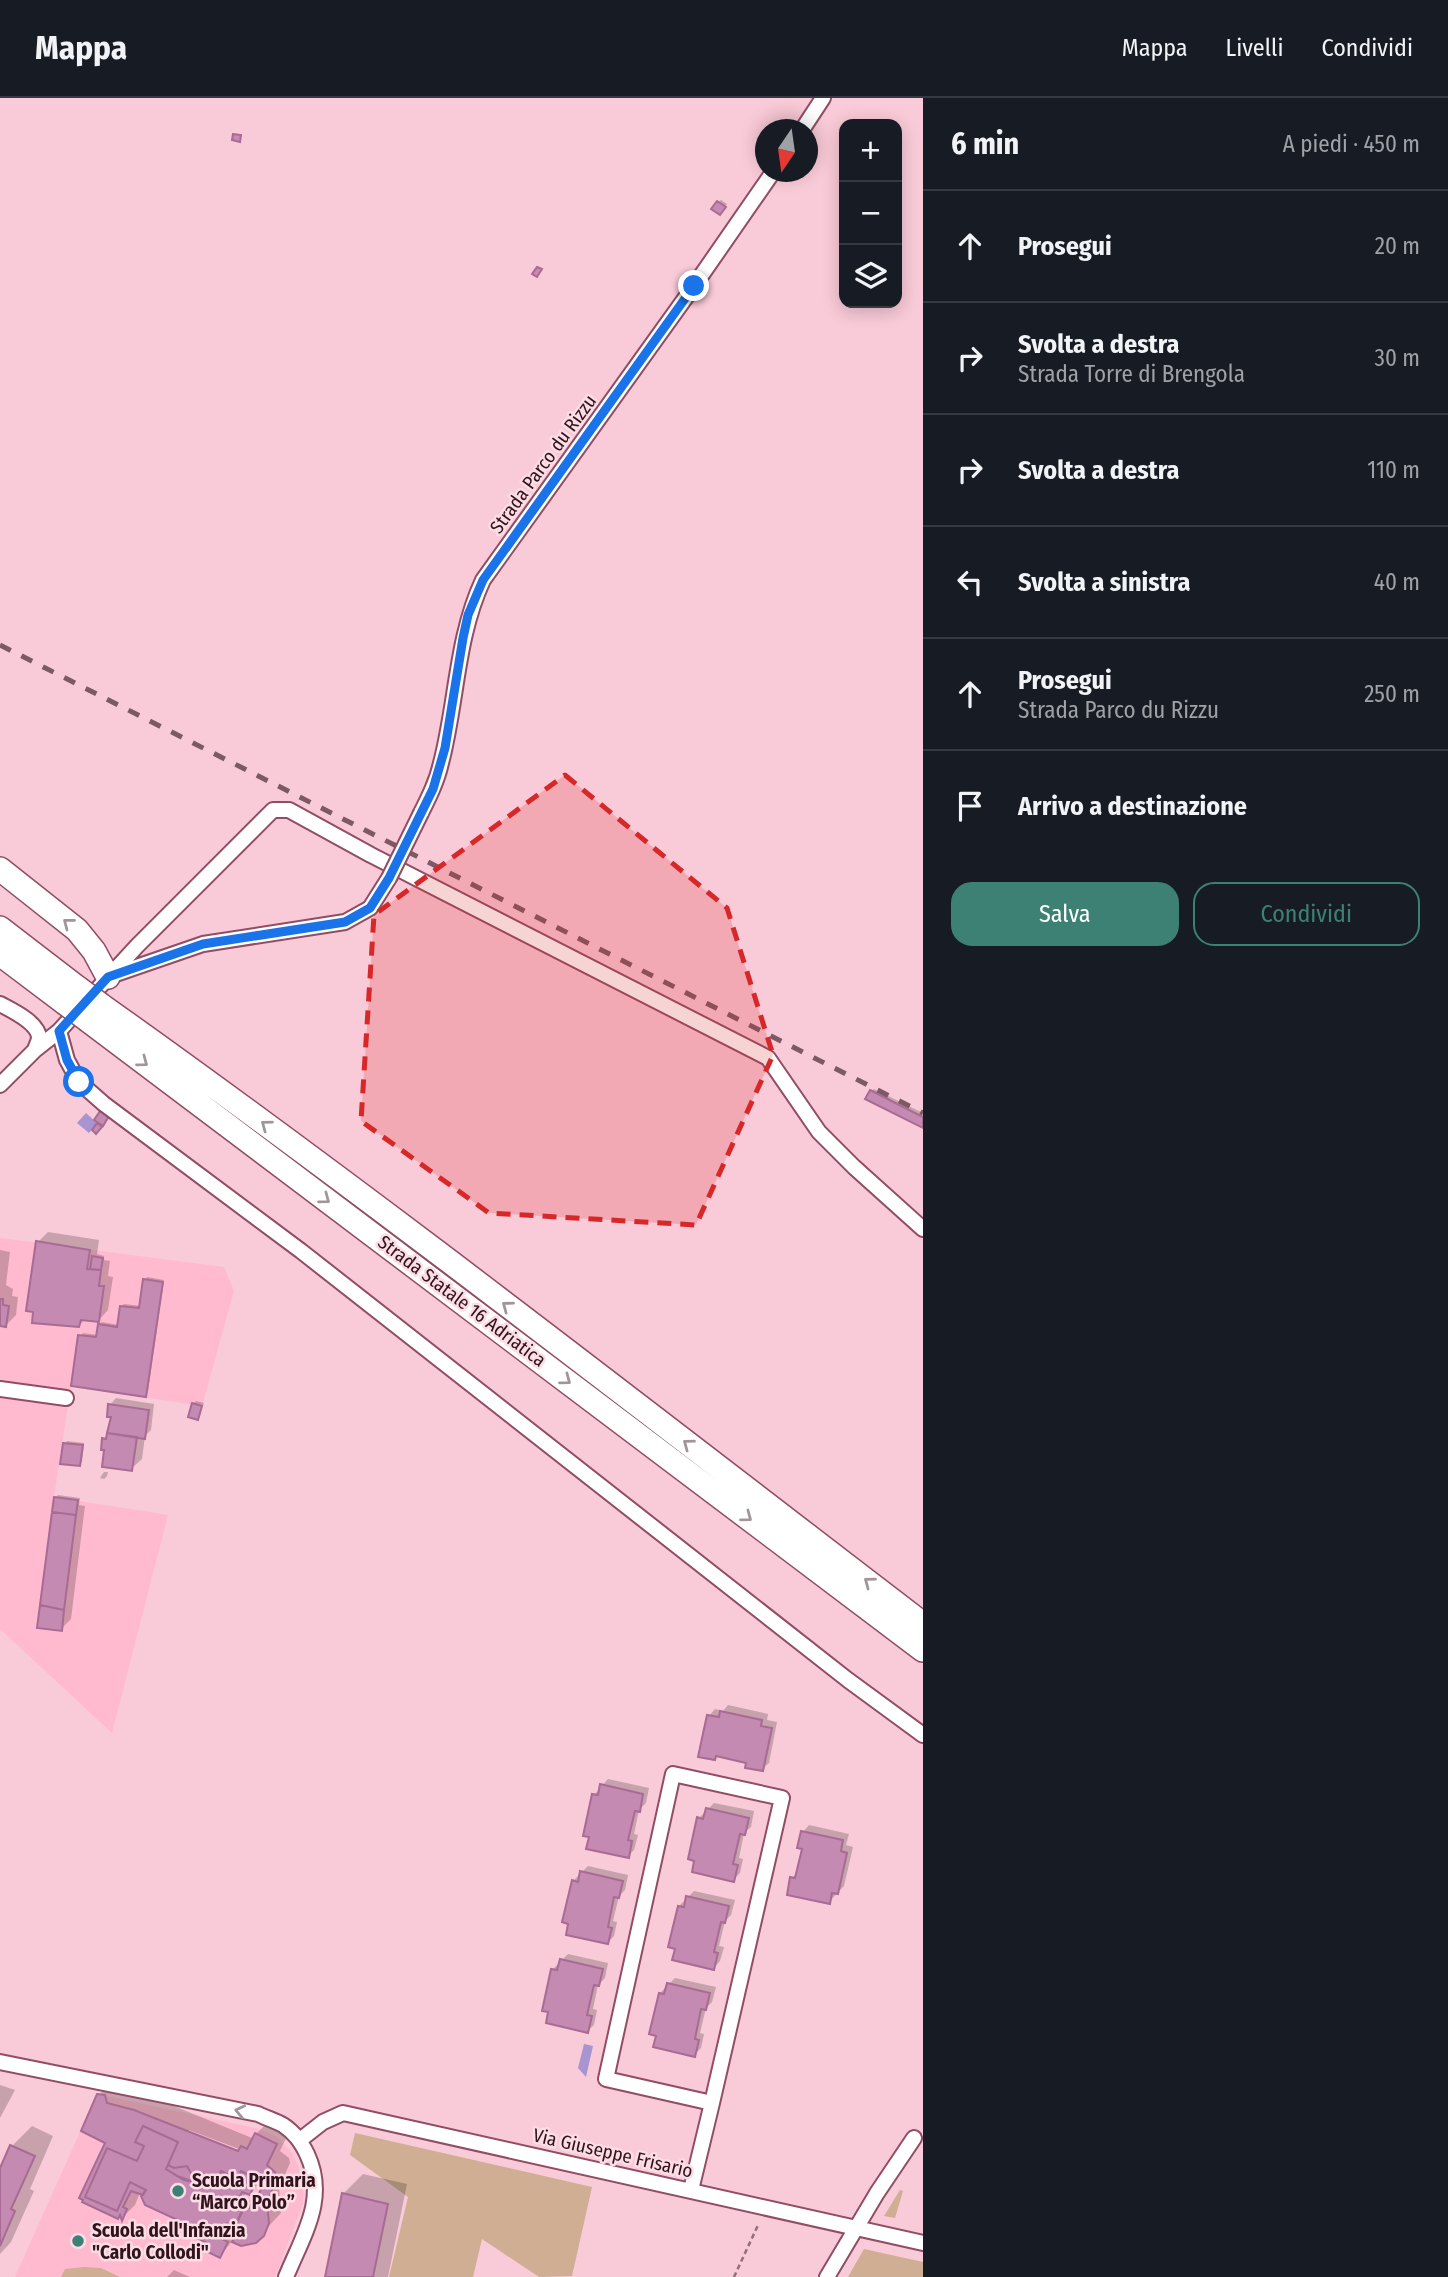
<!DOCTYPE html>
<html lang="it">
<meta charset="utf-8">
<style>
:root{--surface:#171b24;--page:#20242c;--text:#f1f3f6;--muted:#9ea1a6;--line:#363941;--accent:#3d8174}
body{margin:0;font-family:"Fira Sans Condensed",sans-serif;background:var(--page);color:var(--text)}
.controls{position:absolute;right:21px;top:21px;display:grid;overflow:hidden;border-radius:14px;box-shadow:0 4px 18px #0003}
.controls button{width:63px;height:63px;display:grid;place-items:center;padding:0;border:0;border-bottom:2px solid var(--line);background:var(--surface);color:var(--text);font:35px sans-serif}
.compass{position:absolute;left:755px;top:21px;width:63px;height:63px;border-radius:50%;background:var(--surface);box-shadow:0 4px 18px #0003;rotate:193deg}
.stop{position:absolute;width:21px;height:21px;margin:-16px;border:5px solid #1a73e8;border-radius:50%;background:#fff}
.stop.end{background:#1a73e8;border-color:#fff;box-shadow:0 2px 7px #0008}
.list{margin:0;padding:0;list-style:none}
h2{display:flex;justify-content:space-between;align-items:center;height:91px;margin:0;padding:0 28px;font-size:30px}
h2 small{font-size:23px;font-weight:400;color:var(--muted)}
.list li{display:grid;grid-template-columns:46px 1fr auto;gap:21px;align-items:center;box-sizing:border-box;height:112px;padding:0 28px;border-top:2px solid var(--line)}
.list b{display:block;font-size:26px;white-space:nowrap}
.list p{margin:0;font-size:23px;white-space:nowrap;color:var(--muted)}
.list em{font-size:23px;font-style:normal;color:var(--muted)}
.actions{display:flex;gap:14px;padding:21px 28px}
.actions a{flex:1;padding:16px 0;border:2px solid var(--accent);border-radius:21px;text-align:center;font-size:24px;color:var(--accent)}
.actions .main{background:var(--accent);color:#fff}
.icon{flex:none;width:38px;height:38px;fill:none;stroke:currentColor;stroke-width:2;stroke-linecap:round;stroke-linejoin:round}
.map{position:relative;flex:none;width:923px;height:2179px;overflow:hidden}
header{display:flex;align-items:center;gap:42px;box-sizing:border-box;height:98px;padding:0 35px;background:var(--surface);border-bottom:2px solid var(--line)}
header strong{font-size:33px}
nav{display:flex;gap:38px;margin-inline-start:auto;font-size:24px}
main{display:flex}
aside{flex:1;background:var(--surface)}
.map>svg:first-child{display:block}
.built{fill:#ffbacf}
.green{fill:#d0ae93}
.water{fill:#a894d1}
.shadow{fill:#0003;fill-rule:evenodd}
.building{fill:#c58ab2;stroke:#a76b94;stroke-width:2}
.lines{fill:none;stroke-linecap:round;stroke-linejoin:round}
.minor-casing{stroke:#904d64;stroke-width:18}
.trunk-casing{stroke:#904d64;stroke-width:26}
.path{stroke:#946e7a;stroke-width:2.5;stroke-dasharray:5 3.5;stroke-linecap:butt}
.minor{stroke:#fff;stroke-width:14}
.trunk{stroke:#fff;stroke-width:23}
.rail{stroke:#7c5964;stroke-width:5;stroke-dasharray:12 12;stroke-linecap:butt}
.minor-bridge-casing{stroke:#904d64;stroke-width:18;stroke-linecap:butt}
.trunk-bridge-casing{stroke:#904d64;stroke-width:26;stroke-linecap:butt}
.minor-bridge{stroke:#fff;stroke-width:14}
.trunk-bridge{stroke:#fff;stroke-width:23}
.oneway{stroke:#a19599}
.route{stroke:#1a73e8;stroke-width:9}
.marked{fill:#d62828;fill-opacity:0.2;stroke:#d62828;stroke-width:5;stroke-dasharray:14 9;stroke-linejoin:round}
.poi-dot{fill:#3d8174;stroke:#fcdce5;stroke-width:2.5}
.labels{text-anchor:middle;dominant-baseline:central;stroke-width:5;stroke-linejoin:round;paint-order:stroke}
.street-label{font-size:19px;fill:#2f131d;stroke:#fcdce5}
.poi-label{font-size:19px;font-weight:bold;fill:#2f131d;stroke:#fcdce5;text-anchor:start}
</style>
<header>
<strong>Mappa</strong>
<nav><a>Mappa</a><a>Livelli</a><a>Condividi</a></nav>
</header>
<main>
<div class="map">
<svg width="923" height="2179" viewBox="0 0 923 2179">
<rect width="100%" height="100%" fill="#f9cad7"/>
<!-- built -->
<path class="built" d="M 0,1140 L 224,1169 L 234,1193 L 202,1308 L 71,1288 L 70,1295 L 0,1286 Z
M 0,1297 L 68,1307 L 54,1399 L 168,1417 L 112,1635 L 0,1531 Z
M 97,1996 L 256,2030 L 276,2038 L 293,2056 L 303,2081 L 303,2105 L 275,2179 L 15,2179 Z"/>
<!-- green -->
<path class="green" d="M 355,2035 L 592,2089 L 572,2178 L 539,2179 L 482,2141 L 473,2179 L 389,2179 L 408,2099 L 350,2057 Z
M 900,2092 L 903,2093 L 895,2120 L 884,2118 Z
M 864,2151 L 923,2164 L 923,2179 L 848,2179 Z
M 84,2169 L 101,2170 L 120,2179 L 61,2179 L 65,2171 Z"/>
<!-- water -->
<path class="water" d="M 86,1015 L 97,1025 L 89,1035 L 77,1025 Z
M 584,1946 L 593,1948 L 586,1979 L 578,1970 Z"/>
<!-- shadow -->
<path class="shadow" d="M 721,102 L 727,106 L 722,113 L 718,104 Z
M 874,991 L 923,1015 L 923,1028 L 871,993 Z
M 48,1134 L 99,1142 L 97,1156 L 104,1158 L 104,1162 L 110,1163 L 108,1178 L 113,1179 L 108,1212 L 98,1223 L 85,1221 L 79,1227 L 38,1144 Z
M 0,1152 L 10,1154 L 6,1187 L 13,1191 L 12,1198 L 18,1199 L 16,1217 L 6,1227 L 0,1226 Z
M 147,1179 L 164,1182 L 148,1294 L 145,1297 L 80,1238 L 83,1235 L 98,1237 L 99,1227 L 102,1224 L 119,1227 L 121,1208 L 124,1206 L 141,1208 L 145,1182 Z
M 116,1300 L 154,1306 L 151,1332 L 145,1338 L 142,1361 L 131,1371 L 106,1351 L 104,1341 L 111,1333 L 113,1318 L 110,1307 Z
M 196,1303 L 204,1305 L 198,1320 L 193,1306 Z
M 67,1343 L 84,1345 L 82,1364 L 79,1367 L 65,1346 Z
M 104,1374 L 108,1374 L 107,1378 L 104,1381 L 100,1380 Z
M 58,1397 L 80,1400 L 79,1407 L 85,1408 L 71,1521 L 61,1531 L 55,1400 Z
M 728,1607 L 768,1616 L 767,1622 L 777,1624 L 769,1665 L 762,1671 L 748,1663 L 718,1657 L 715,1661 L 709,1618 L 715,1611 L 723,1613 Z
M 608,1681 L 649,1690 L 646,1705 L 639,1712 L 634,1736 L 638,1737 L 634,1752 L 628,1758 L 594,1697 Z
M 714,1705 L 754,1713 L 751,1729 L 744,1735 L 739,1760 L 743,1761 L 740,1775 L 733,1782 L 699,1720 Z
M 809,1727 L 849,1736 L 846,1747 L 853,1749 L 844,1788 L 829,1804 L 792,1780 L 798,1774 L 804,1749 L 803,1734 Z
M 588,1768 L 628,1777 L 625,1792 L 619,1798 L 613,1823 L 617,1824 L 614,1838 L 607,1845 L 573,1783 Z
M 694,1793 L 735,1802 L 731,1817 L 725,1823 L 719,1848 L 724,1849 L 720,1863 L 714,1870 L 679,1808 Z
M 568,1856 L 608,1865 L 605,1880 L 598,1887 L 593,1911 L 597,1912 L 594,1927 L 587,1933 L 553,1871 Z
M 675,1880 L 716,1889 L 712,1904 L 706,1910 L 700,1935 L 704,1936 L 701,1950 L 694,1957 L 658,1937 L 660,1895 Z
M 113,1983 L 252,2040 L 270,2022 L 290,2032 L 280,2053 L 289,2060 L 290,2065 L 279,2090 L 281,2115 L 255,2143 L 241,2147 L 233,2142 L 220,2158 L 198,2129 L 140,2095 L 135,2107 L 123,2119 L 99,1997 ZM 189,2032 L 247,2054 L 246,2058 L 189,2035 ZM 265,2073 L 268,2082 L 260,2095 L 252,2103 L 244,2099 L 246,2094 L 249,2095 L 259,2085 ZM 240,2121 L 235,2133 L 229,2130 L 231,2125 L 234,2127 Z
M 0,1987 L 15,1992 L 0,2020 Z
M 32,2028 L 53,2038 L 30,2091 L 34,2093 L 11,2144 L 0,2156 L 0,2075 L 12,2048 Z
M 363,2076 L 407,2086 L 388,2179 L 326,2179 L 343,2096 Z
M 174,2172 L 190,2179 L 167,2179 Z"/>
<!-- building -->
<path class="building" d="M 233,36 L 241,37 L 240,44 L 232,42 Z
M 717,103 L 726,109 L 720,117 L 711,111 Z
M 537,169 L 542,171 L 537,179 L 532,176 Z
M 870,992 L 923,1019 L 923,1030 L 865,1001 Z
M 100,1013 L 109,1018 L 103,1028 L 94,1022 Z
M 97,1025 L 102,1029 L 96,1036 L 92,1032 Z
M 36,1143 L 90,1152 L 87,1171 L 101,1172 L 99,1188 L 104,1188 L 99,1224 L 81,1222 L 79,1229 L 32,1225 L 33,1214 L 26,1213 Z
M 92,1158 L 103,1160 L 101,1172 L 90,1171 Z
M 143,1181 L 163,1184 L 146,1299 L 71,1288 L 78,1237 L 96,1239 L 98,1226 L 117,1229 L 120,1208 L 139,1210 Z
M 0,1201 L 3,1201 L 3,1207 L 9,1208 L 6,1229 L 0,1228 Z
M 192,1305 L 202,1308 L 198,1322 L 188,1319 Z
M 108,1306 L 149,1312 L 145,1341 L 107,1335 L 111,1319 L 107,1319 Z
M 107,1335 L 137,1339 L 132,1373 L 102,1369 L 104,1352 L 101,1352 L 102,1340 L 106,1341 Z
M 63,1345 L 83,1347 L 80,1368 L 60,1366 Z
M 54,1399 L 78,1402 L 76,1417 L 52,1414 Z
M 52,1414 L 76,1417 L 64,1512 L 40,1507 Z
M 40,1507 L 64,1512 L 62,1533 L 37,1530 Z
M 720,1613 L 762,1622 L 761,1628 L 772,1630 L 763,1673 L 745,1670 L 746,1665 L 716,1658 L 715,1662 L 698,1659 L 707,1617 L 719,1619 Z
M 600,1686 L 643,1696 L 640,1714 L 635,1713 L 628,1742 L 632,1743 L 629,1760 L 586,1751 L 589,1739 L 583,1738 L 592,1696 L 598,1697 Z
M 706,1710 L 749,1720 L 745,1737 L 740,1736 L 733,1766 L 738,1767 L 734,1784 L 692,1774 L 694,1763 L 688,1761 L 697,1719 L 703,1721 Z
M 801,1733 L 843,1742 L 841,1753 L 847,1755 L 838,1796 L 832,1795 L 830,1806 L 787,1797 L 790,1779 L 795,1780 L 802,1751 L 797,1750 Z
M 580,1773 L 623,1783 L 619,1800 L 614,1799 L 608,1829 L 612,1830 L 608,1846 L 566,1837 L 568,1826 L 562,1824 L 572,1782 L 578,1784 Z
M 686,1798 L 729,1808 L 725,1825 L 721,1824 L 714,1854 L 718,1855 L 714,1872 L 672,1862 L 675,1851 L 668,1849 L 678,1808 L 684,1809 Z
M 560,1861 L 603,1871 L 599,1888 L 594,1887 L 587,1917 L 592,1918 L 588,1935 L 546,1925 L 548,1914 L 542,1913 L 551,1871 L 557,1872 Z
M 667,1885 L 710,1895 L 706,1912 L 701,1911 L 695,1941 L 699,1942 L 695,1959 L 653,1949 L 656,1938 L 649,1936 L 659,1895 L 664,1896 Z
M 97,1996 L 105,1997 L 107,2005 L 134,2012 L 238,2053 L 241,2048 L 247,2051 L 255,2035 L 277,2046 L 267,2067 L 275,2074 L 277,2079 L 267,2105 L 269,2125 L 264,2138 L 256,2145 L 241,2148 L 232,2144 L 234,2141 L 230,2139 L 237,2135 L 233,2133 L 245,2108 L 249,2110 L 256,2101 L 266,2082 L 264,2077 L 261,2077 L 257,2081 L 241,2073 L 237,2081 L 221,2073 L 218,2082 L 202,2075 L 199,2082 L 193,2079 L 187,2068 L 174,2070 L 168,2067 L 178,2044 L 143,2028 L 135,2044 L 144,2048 L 137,2063 L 107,2050 L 85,2099 L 117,2113 L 130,2084 L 146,2092 L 143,2097 L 131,2093 L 123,2109 L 127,2111 L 122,2123 L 120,2117 L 118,2121 L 82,2104 L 83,2102 L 79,2100 L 105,2045 L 81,2033 Z
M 143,2028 L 178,2044 L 166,2071 L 184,2082 L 197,2085 L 202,2075 L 218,2082 L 221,2073 L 237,2081 L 241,2073 L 257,2081 L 250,2097 L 242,2094 L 235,2109 L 242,2112 L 235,2129 L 227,2125 L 220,2140 L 228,2144 L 220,2160 L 204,2152 L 207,2145 L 192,2138 L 195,2130 L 145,2107 L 141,2098 L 146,2092 L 130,2084 L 117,2113 L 85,2099 L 107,2050 L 137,2063 L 144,2048 L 135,2044 Z
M 10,2047 L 35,2058 L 11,2111 L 15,2113 L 0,2148 L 0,2070 Z
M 168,2067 L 174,2070 L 187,2068 L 193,2079 L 199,2082 L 197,2085 L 177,2078 L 166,2071 Z
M 342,2095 L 388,2106 L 373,2179 L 325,2179 Z"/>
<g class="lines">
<!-- minor casing -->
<g class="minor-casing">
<path id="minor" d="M 802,32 L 823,0
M 421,715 C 429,699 437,683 441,665 C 457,604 456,540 483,482 L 694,188 L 773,74
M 113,877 L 203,846 L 345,824 L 370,810 L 389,780
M 0,906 C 11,912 40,925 39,941 C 38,945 36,948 35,952
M 59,933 L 67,962 L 79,984 L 104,1006 L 301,1153 L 848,1582 L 923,1637
M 0,987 L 35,952 L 59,933 L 137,848 L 273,712 L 289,712 L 371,757 L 768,960 L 819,1034 L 854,1069 L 923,1131
M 0,1291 L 66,1300
M 0,1964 L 258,2016 C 266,2020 276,2023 283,2027 C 295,2035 301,2044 307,2056 C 328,2101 303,2137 286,2179
M 300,2042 L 323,2024 L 343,2015 L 923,2145
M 691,2092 L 712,2005 L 782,1700 L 673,1676 L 606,1981 L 712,2005
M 827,2179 L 877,2095 L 914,2040"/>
</g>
<!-- trunk casing -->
<g class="trunk-casing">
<path id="trunk" d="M 0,771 L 77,832 L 94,853 L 108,879
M 0,830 L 78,890
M 0,856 L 65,905
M 101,907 C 381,1106 651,1318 923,1526
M 89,923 L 923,1552"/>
</g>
<!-- path -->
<path class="path" d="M 734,2179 L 759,2125"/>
<!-- minor -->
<use href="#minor" class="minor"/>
<!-- trunk -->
<use href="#trunk" class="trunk"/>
<!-- rail -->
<path class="rail" d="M 0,547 L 923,1015"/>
<!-- minor-bridge casing -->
<g class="minor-bridge-casing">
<path id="minor-bridge" d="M 389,780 L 421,715"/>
</g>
<!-- trunk-bridge casing -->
<g class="trunk-bridge-casing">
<path id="trunk-bridge" d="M 78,890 L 101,907
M 65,905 L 89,923"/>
</g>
<!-- minor-bridge -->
<use href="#minor-bridge" class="minor-bridge"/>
<!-- trunk-bridge -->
<use href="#trunk-bridge" class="trunk-bridge"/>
</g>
<!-- one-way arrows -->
<defs><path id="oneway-chevron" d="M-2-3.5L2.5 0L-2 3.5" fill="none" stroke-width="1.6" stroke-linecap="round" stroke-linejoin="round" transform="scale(1.75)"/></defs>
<g class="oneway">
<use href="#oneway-chevron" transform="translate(68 825) rotate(-142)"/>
<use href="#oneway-chevron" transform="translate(143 964) rotate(37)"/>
<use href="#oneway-chevron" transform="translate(266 1027) rotate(-143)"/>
<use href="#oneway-chevron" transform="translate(325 1101) rotate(37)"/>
<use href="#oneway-chevron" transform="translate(507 1208) rotate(-143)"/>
<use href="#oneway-chevron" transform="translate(566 1282) rotate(37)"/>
<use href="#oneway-chevron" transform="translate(688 1346) rotate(-143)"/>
<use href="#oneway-chevron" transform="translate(747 1419) rotate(37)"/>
<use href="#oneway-chevron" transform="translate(869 1484) rotate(-143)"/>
<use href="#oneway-chevron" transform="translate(240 2013) rotate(-168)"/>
</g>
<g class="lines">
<!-- route -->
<path class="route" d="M 79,984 L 67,962 L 59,933 L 108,879 L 203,846 L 345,824 L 370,810 L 389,780 L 433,691 L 445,650 L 463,540 L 468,517 L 483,482 L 694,188"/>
</g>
<!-- marked area -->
<path class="marked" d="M 565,677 L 727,810 L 773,957 L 696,1127 L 489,1115 L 361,1023 L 374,817 Z"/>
<!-- markers -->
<g class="poi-dot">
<circle cx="178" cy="2093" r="7"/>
<circle cx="78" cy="2143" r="7"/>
</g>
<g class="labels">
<!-- street labels -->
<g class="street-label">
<text transform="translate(543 366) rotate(-54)">Strada Parco du Rizzu</text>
<text transform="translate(462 1203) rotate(37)">Strada Statale 16 Adriatica</text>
<text transform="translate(613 2055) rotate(13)">Via Giuseppe Frisario</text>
</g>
<!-- poi labels -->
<g class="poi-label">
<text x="192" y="2082">Scuola Primaria<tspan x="192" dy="22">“Marco Polo”</tspan></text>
<text x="92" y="2132">Scuola dell'Infanzia<tspan x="92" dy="22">"Carlo Collodi"</tspan></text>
</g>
</g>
</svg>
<div class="controls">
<button>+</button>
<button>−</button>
<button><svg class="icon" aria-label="layers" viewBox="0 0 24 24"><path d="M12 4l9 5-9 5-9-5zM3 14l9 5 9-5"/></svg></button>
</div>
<svg class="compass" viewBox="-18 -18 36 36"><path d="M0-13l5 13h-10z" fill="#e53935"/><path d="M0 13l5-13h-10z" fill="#9ea1a6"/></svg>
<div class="stop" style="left:79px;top:984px"></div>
<div class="stop end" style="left:694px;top:188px"></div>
</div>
<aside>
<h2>6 min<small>A piedi · 450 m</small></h2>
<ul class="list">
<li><svg class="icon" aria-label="ahead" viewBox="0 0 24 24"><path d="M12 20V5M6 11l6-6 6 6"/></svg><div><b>Prosegui</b></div><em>20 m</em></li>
<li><svg class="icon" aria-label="right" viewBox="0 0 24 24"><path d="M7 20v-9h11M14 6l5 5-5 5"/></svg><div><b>Svolta a destra</b><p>Strada Torre di Brengola</p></div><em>30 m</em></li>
<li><svg class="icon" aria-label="right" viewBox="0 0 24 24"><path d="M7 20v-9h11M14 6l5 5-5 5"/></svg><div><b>Svolta a destra</b></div><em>110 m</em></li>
<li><svg class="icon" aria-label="left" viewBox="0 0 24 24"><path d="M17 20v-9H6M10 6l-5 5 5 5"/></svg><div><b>Svolta a sinistra</b></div><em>40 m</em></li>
<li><svg class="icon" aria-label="ahead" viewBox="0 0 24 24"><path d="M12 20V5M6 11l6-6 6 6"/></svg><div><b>Prosegui</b><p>Strada Parco du Rizzu</p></div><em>250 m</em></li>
<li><svg class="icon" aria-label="arrive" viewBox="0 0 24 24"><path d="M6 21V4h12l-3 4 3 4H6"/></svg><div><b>Arrivo a destinazione</b></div></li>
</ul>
<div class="actions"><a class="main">Salva</a><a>Condividi</a></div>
</aside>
</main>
